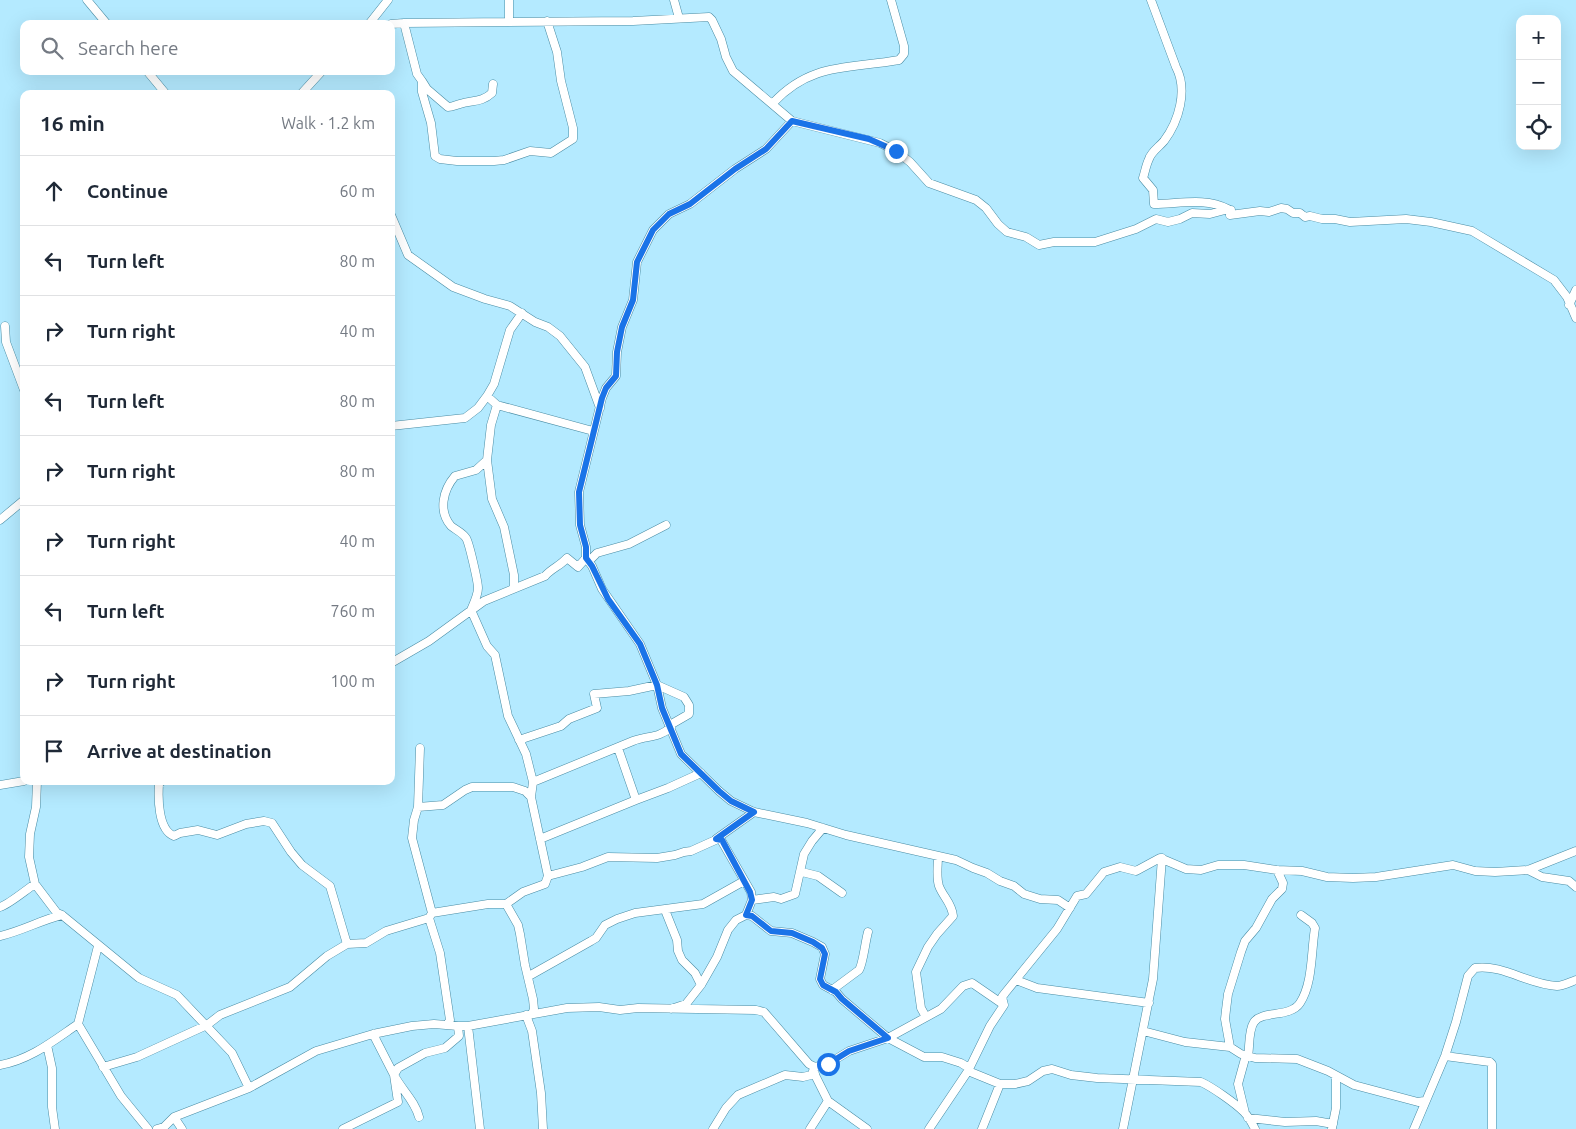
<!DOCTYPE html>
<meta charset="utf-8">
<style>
:root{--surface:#fff;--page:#f6f6f7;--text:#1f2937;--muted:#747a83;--line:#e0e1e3}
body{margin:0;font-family:Ubuntu,sans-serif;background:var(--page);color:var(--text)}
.controls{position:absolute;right:15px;top:15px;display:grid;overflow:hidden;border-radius:10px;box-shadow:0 5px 20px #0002}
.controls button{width:45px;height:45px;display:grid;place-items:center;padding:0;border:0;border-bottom:1px solid var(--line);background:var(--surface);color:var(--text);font:25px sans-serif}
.stop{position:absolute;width:15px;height:15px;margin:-11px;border:4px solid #1a73e8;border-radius:50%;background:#fff}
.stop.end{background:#1a73e8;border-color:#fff;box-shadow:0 1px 5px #0008}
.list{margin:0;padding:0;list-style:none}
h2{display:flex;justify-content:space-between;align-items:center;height:65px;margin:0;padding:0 20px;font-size:21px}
h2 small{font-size:16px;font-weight:400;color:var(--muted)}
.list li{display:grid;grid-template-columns:32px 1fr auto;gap:15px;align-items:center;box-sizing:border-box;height:70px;padding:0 20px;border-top:1px solid var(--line)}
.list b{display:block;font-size:19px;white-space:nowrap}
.list em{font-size:16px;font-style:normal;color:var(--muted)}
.icon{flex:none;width:28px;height:28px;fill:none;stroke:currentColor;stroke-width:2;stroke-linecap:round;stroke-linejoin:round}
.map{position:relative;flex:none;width:1576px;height:1129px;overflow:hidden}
.search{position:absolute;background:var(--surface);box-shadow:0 5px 20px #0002;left:20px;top:20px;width:375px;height:55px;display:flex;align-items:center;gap:12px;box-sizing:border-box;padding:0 18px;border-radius:10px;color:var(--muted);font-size:19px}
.panel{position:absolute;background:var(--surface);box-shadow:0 5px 20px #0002;left:20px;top:90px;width:375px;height:695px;border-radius:10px}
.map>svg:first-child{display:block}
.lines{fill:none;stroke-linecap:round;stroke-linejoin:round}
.street-casing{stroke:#498ca4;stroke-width:9}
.street{stroke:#fff;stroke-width:8}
.route{stroke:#1a73e8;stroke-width:6}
</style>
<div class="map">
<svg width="1576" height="1129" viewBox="0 0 1576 1129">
<rect width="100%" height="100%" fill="#b4eaff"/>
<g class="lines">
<!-- street casing -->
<g class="street-casing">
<path id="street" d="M 87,0 L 107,24
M 509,0 L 509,21
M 674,0 L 679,18
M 1151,0 L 1176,67 C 1188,90 1179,121 1164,141 C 1159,147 1151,152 1149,159 C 1146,165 1145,172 1143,178 L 1153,190 L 1154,204 C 1179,204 1205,197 1228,209
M 404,23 L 417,74 L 422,81 L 422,92 L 431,123 L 435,156 L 440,159 L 457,161 L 494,161 L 504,160 L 530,151 L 551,153 L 573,139 L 573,128 L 561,81 L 557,52 L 547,21
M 369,24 L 388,0
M 391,24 L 404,23 L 633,21 L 709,17 L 712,20 L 721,39 L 726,57 L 733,71 L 792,121 L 880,143 L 896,151 L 910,162 L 929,183 L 976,200 L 986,208 L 998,224 L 1007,232 L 1026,237 L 1039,245 L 1054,242 L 1095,242 L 1136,229 L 1156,219 L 1168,222 L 1180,219 L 1192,213 L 1210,214 L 1225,210 L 1231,210 L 1230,215 L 1260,211 L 1269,212 L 1281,208 L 1287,209 L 1293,213 L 1300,213 L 1305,217 L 1310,216 L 1322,219 L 1335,219 L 1350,222 L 1406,219 L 1431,222 L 1472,231 L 1554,280 L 1567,297 L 1576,318
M 147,71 L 166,94
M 422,81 L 427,89 L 448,107 C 453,107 455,105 460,104 C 472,100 481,103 492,93 L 493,84
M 301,94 L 322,71
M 773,103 C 811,62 849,69 899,60 L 904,54 L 904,46 L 891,0
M 391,215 L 408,255 L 453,287 L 485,299 L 510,306 L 535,322 L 548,327 L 560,336 L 585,367 L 600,408
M 1569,305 L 1576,290
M 5,326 L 6,342 L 24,390
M 487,396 L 497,405 L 593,431
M 497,405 L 491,425 L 487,460 L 476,470 L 455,476 C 443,490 438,511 451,526 C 456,530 463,533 466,538 C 469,542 478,582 478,588 C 478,595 474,603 471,610 L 487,646 L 495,655 L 508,716 L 526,754 L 533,782 L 531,797 L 548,876
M 391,426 L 465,418 L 478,408 L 487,396 L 494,384 L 510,330 L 522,313
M 487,460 L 492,499 L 504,527 L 514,575 L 514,588
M 0,520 L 24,500
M 586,558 L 592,566 L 602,589 L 640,644 L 657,685 L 662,708 L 681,754 L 719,791 L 731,801 L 754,812 L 807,823 L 846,835 L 956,860 L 973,868 L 987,873 L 1000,881 L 1014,886 L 1024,894 L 1040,899 L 1058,900 L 1070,908
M 589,561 L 597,553 L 629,544 L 666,525
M 391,663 L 429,641 L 484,601 L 545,576 C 552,568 560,566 567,558 L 578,567 L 586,558 L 586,547 L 580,525 L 579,492 L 602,398 L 606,388 L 616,376 L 617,352 L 622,327 L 633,300 L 637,262 L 653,230 L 669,214 L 690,204 L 735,169 L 766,149 L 792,121
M 519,740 L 561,726 L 569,719 L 597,708 L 594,694 L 629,691 L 657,685 L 684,697 L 689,705 L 689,714 L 670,725
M 420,748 L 418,807 L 414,820 L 412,838 L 432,913
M 37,781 L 36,807 L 30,834 L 29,857 L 35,884 L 57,913 L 62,915 L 139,978 L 177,995 L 232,1053 L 249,1088
M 162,781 L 159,784 C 158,798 158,830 174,836 L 180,833 L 198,830 L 217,835 L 246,824 L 264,821 L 272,823 L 291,852 L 302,865 L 330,886 L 347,944
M 533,782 L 633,741 C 648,735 658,739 671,727
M 0,785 L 24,781
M 636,800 L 668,788 L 701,773
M 418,807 L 443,805 L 465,790 L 472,787 L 513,787 L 525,791 L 531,797
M 540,839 L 636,800 L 618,748
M 716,839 L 754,812
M 1528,870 L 1542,877 L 1569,881 L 1576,887
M 802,872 L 818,876 L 842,893
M 752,900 L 774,897 L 781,899 L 795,894 L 804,854 L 812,841 L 823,828
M 506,904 L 518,925 L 520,934 L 525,965 L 533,999 L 534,1009 L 532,1014
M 0,907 C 8,905 27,889 35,884
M 665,910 L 677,940 L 678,951 L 682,960 L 695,973 L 701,985
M 746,915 L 752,916 L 771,931 L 792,933 L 813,942 L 822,947 L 825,954 L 820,979 L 823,985 L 836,992 L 842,999 L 888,1038 L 924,1057 L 942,1057 L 961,1063 L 969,1068
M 429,918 L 440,953 L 450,1020 L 447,1025
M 0,936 C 22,931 41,920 62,915
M 529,976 L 591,941 L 596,938 L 605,925 L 617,919 L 635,913 L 703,904 L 744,881
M 1016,980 L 1037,988 L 1149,1003
M 832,990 L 859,970 C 863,964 865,943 868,932
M 526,1015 L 532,1031 L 541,1093 L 543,1129
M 926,1017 L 921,1008 L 916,972 L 928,947 L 937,934 L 953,916 C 952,903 943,897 939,886 C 936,877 938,865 938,856
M 78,1024 L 121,1096 L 148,1129
M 468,1026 L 480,1129
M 1143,1031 L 1185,1042 L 1230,1047 L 1241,1054 L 1255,1058 L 1297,1059 L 1328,1071 L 1354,1085 L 1418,1102 L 1424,1101
M 47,1045 L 52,1068 L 52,1107 L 55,1129
M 1230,1047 L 1225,1019 L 1226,1010 L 1228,994 L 1241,952 L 1245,941 L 1256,928 L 1272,899 L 1282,889 L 1283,883 L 1277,870
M 1248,1056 C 1250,1046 1248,1031 1254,1022 C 1263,1010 1290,1018 1300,1003 C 1313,983 1311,952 1315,928 L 1312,923 L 1301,915
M 1445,1056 L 1490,1062 L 1492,1064 L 1492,1129
M 0,1065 C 30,1060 53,1041 78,1024 L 98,946
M 103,1067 L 137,1057 L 207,1025 L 220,1015 L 290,987 L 327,956 L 347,944 L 366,943 L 386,931 L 429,918 L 432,913 L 488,904 L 506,904 L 523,892 L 545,884 L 548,876 L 582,867 L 608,857 L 657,858 L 675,855 L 684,852 L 691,851 L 720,838 L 751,892 L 752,900 L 746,915 L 736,920 L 728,930 L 717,957 L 701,985 L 686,1004 L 671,1009
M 815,1067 L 828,1064 L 849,1051 L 888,1038 L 941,1009 L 963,986 L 972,983 L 1004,1005
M 968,1071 L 1000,1084 L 1015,1084 L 1028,1081 L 1043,1071 L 1052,1069 L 1071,1075 L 1097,1078 L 1201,1082 C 1212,1087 1235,1103 1244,1112 C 1249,1117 1252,1123 1255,1129
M 828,1101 L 867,1129
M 1245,1113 L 1238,1084 L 1246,1055
M 174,1117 L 182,1129
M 419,1117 C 415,1101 402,1090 394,1075 L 398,1068 L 425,1053 L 445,1048 L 459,1036 L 458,1026
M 1248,1118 L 1285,1122 L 1316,1121 L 1333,1124
M 1332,1128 L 1336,1108 L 1336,1076
M 157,1129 L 164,1127 L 174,1117 L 249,1088 L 316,1051 L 373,1034 L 412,1026 L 434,1024 L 458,1026 L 468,1026 L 567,1008 L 599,1007 L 620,1010 L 638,1008 L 756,1010 L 764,1012 L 809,1064 L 815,1067 L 813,1071 L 828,1101 L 810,1129
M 343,1129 L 398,1102 L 394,1075 L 373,1034
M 713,1129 L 726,1108 L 738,1095 L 785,1075 L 803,1077 L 815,1074
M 929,1129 L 968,1071 L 990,1026 L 1004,1005 L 1002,997 L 1005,993 L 1057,929 L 1077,896 L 1086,894 L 1104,872 L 1120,867 L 1136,871 L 1160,858 L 1186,869 L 1201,870 L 1218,865 L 1244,865 L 1277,870 L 1302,871 L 1327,877 L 1353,878 L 1376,877 L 1453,865 L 1475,871 L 1495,872 L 1528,870 L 1576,851
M 982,1129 L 1000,1084
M 1123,1129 L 1153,979 L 1162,858
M 1414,1129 L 1445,1056 L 1456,1022 L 1468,976 L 1475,968 C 1503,964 1529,985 1557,986 C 1563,986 1570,982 1576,980"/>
</g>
<!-- street -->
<use href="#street" class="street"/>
</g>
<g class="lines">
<!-- route -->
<path class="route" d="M 828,1064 L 849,1051 L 888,1038 L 842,999 L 836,992 L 823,985 L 820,979 L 825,954 L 822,948 L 813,942 L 792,933 L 771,931 L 752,916 L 746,915 L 752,900 L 750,892 L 722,840 L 716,839 L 754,812 L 731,801 L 719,791 L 681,754 L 662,708 L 657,685 L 640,644 L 608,599 L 592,566 L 586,558 L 586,547 L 580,525 L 579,492 L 602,398 L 606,388 L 616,376 L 617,352 L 622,327 L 633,300 L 637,262 L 653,230 L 669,214 L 690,204 L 735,169 L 766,149 L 792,121 L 869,139 L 896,151"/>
</g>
</svg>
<div class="controls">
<button>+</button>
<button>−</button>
<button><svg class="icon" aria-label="locate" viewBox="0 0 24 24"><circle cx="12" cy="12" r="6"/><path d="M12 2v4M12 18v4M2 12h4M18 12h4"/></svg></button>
</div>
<div class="stop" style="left:828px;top:1064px"></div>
<div class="stop end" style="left:896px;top:151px"></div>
<div class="search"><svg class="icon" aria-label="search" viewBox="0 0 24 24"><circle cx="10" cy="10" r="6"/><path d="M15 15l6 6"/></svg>Search here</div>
<section class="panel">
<h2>16 min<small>Walk · 1.2 km</small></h2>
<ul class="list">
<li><svg class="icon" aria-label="ahead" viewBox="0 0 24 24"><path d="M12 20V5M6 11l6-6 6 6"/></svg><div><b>Continue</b></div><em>60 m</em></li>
<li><svg class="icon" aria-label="left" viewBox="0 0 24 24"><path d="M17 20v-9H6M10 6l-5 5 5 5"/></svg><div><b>Turn left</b></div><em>80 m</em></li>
<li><svg class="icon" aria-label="right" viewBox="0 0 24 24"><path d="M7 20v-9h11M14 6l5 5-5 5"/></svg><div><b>Turn right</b></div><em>40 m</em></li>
<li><svg class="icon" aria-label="left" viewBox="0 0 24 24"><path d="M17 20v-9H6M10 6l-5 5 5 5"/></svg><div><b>Turn left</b></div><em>80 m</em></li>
<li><svg class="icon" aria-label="right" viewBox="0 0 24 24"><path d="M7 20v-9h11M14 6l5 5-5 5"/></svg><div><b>Turn right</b></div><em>80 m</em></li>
<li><svg class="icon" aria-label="right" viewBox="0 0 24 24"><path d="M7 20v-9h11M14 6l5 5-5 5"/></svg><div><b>Turn right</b></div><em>40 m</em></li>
<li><svg class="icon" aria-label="left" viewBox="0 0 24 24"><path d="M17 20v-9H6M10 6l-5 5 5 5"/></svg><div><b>Turn left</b></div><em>760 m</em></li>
<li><svg class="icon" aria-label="right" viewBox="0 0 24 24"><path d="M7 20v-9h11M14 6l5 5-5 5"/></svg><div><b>Turn right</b></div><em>100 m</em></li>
<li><svg class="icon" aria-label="arrive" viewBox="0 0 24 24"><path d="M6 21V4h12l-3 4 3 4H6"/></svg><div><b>Arrive at destination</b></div></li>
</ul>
</section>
</div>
